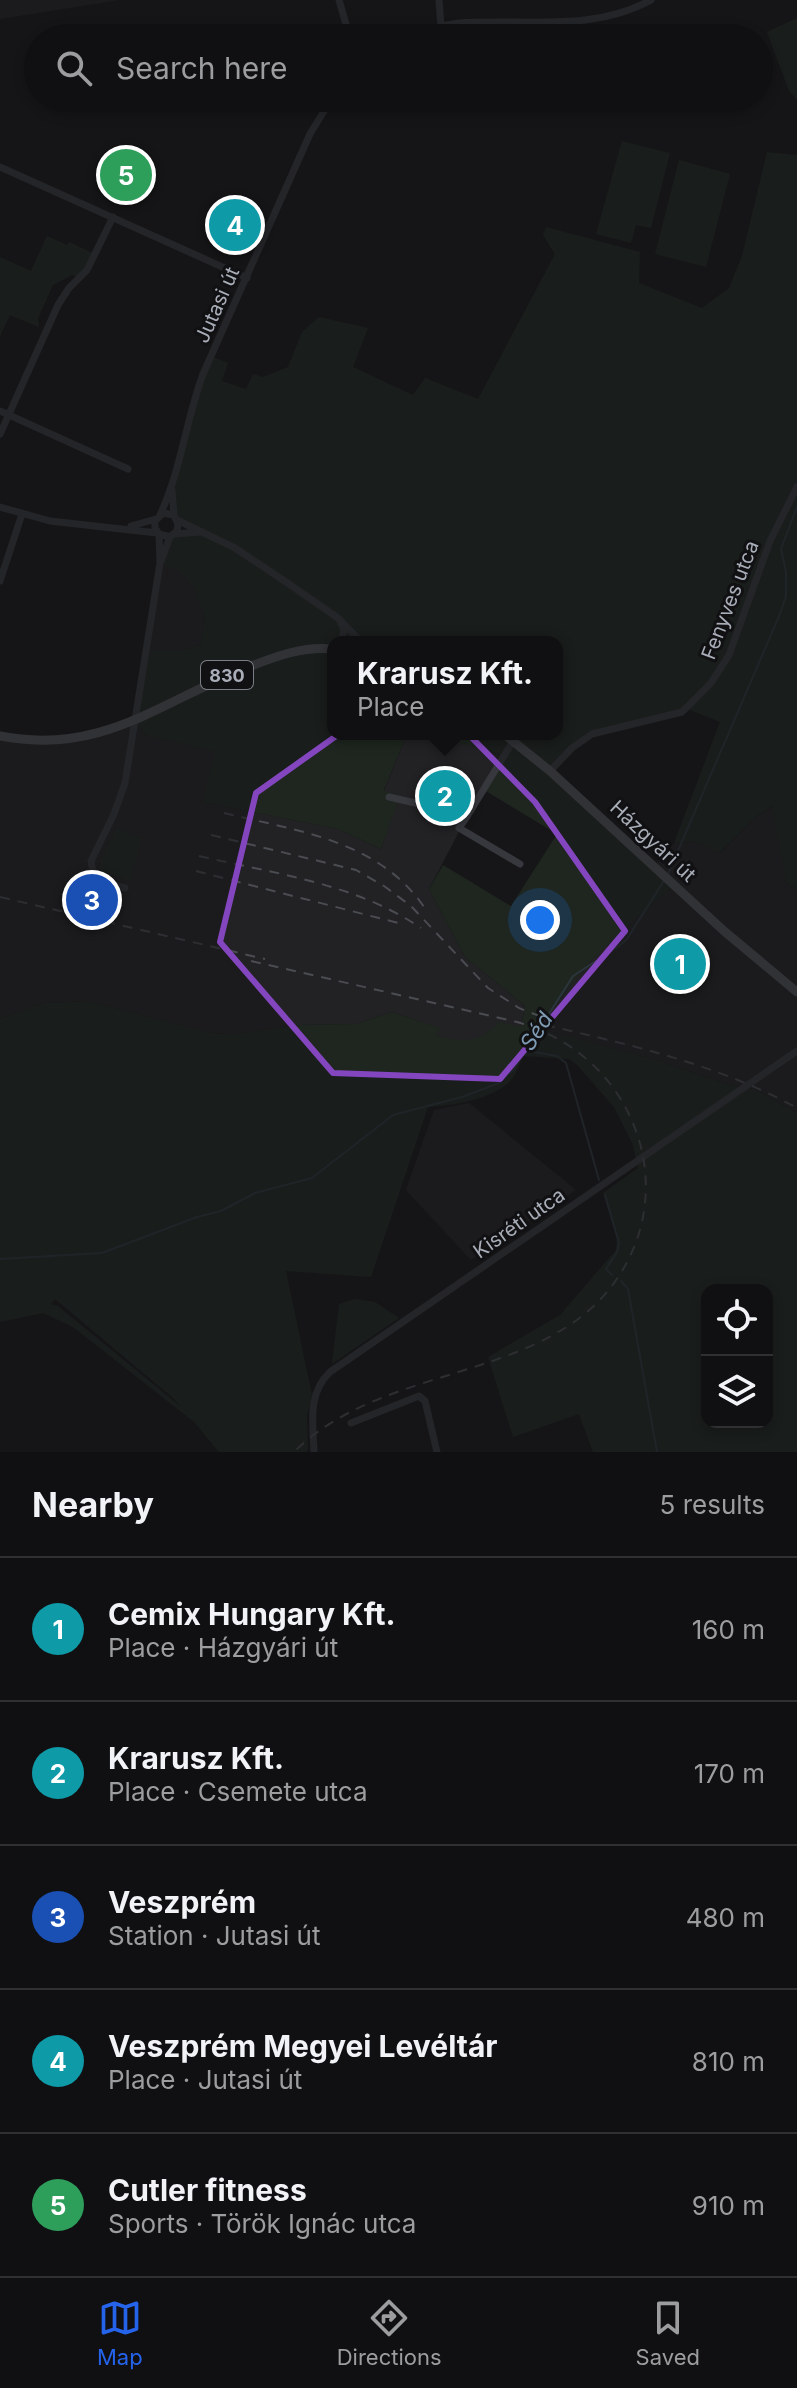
<!DOCTYPE html>
<meta charset="utf-8">
<style>
:root{--surface:#101012;--page:#19191b;--text:#f1f3f6;--muted:#9c9d9f;--line:#303032;--accent:#2563eb}
body{margin:0;font-family:Inter,sans-serif;background:var(--page);color:var(--text)}
.controls{position:absolute;right:24px;bottom:24px;display:grid;overflow:hidden;border-radius:16px;box-shadow:0 4px 12px #0003}
.controls button{width:72px;height:72px;display:grid;place-items:center;padding:0;border:0;border-bottom:2px solid var(--line);background:var(--surface);color:var(--text);font:40px sans-serif}
.you{position:absolute;left:540px;top:920px;width:28px;height:28px;margin:-20px;border:6px solid #fff;border-radius:50%;background:#1a73e8;box-shadow:0 0 0 12px #1a73e833}
.badge{display:grid;place-items:center;width:52px;height:52px;border-radius:50%;background:var(--accent);color:#fff;font-size:26px;font-weight:700}
.pin{position:absolute;translate:-50% -50%;border:4px solid #fff;box-shadow:0 2px 8px #0006}
.popup{position:absolute;left:327px;top:636px;width:236px;height:104px;box-sizing:border-box;display:grid;place-content:center;border-radius:16px;background:var(--surface);filter:drop-shadow(0 2px 6px #0005);font-size:26px;white-space:nowrap;color:var(--muted)}
.popup b{font-size:30px;color:var(--text)}
.popup::after{content:'';position:absolute;left:50%;top:100%;margin-left:-16px;border:16px solid transparent;border-top-color:var(--surface)}
.list{margin:0;padding:0;list-style:none}
h2{display:flex;justify-content:space-between;align-items:center;height:104px;margin:0;padding:0 32px;font-size:34px}
h2 small{font-size:26px;font-weight:400;color:var(--muted)}
.list li{display:grid;grid-template-columns:52px 1fr auto;gap:24px;align-items:center;box-sizing:border-box;height:144px;padding:0 32px;border-top:2px solid var(--line)}
.list b{display:block;font-size:30px;white-space:nowrap}
.list p{margin:0;font-size:26px;white-space:nowrap;color:var(--muted)}
.list em{font-size:26px;font-style:normal;color:var(--muted)}
.icon{flex:none;width:44px;height:44px;fill:none;stroke:currentColor;stroke-width:2;stroke-linecap:round;stroke-linejoin:round}
.map{position:relative;flex:none;width:797px;height:1452px;overflow:hidden}
.search{position:absolute;background:var(--surface);box-shadow:0 4px 12px #0003;left:24px;right:24px;top:24px;height:88px;display:flex;align-items:center;gap:20px;box-sizing:border-box;padding:0 28px;border-radius:44px;color:var(--muted);font-size:30px}
.sheet{height:824px;background:var(--surface)}
nav{display:flex;justify-content:space-around;align-items:center;box-sizing:border-box;height:112px;border-top:2px solid var(--line);background:var(--surface);font-size:22px;color:var(--muted)}
nav a{display:grid;justify-items:center;gap:4px}
nav .on{color:var(--accent)}
.map>svg:first-child{display:block}
.built{fill:#222225}
.green{fill:#1e261f;fill-rule:evenodd}
.lines{fill:none;stroke-linecap:round;stroke-linejoin:round}
.stream{stroke:#2c353c;stroke-width:2}
.minor{stroke:#37383d;stroke-width:7}
.major{stroke:#53555c;stroke-width:9}
.rail{stroke:#4a4c52;stroke-width:2;stroke-dasharray:10 8;stroke-linecap:butt}
.marked{fill:none;stroke:#8446be;stroke-width:6;stroke-linejoin:round}
.labels{text-anchor:middle;dominant-baseline:central;stroke-width:6;stroke-linejoin:round;paint-order:stroke}
.shield{fill:#111113;stroke:#7b7e86;stroke-width:2}
.shield-label{font-size:18px;font-weight:bold;fill:#a8adb8}
.street-label{font-size:20px;fill:#a8adb8;stroke:#111113}
.water-label{font-size:22px;font-style:italic;fill:#7f9bb3;stroke:#111113}
</style>
<div class="map">
<svg width="797" height="1452" viewBox="0 0 797 1452">
<rect width="100%" height="100%" fill="#161618"/>
<!-- built -->
<path class="built" d="M 0,0 L 119,0 L 0,19 Z
M 159,565 L 178,568 L 194,588 L 205,618 L 200,645 L 184,650 L 144,650 Z
M 133,720 L 146,735 L 216,752 L 202,802 L 338,829 L 381,849 L 399,796 L 384,791 L 407,734 L 431,734 L 505,755 L 461,828 L 429,889 L 465,957 L 525,1006 L 521,1027 L 490,1031 L 476,1040 L 461,1042 L 436,1036 L 439,1028 L 391,1012 L 356,1024 L 301,1025 L 235,1034 L 210,1033 L 88,1001 L 44,1003 L 0,1019 L 0,736 L 31,743 Z
M 773,806 L 786,882 L 797,890 L 797,1113 L 754,1089 L 730,1085 L 659,1061 L 541,1029 L 550,1013 L 586,962 L 674,885 L 654,866 L 674,843 L 693,841 L 721,852 L 754,818 Z
M 469,1103 L 576,1190 L 471,1260 L 406,1190 L 434,1110 Z"/>
<!-- green -->
<path class="green" d="M 797,18 L 797,100 L 789,91 L 767,32 Z
M 622,141 L 670,153 L 651,228 L 636,225 L 631,243 L 596,234 Z
M 767,152 L 797,155 L 797,890 L 786,882 L 772,806 L 754,818 L 720,852 L 693,841 L 674,843 L 720,722 L 685,708 L 592,734 L 550,771 L 674,885 C 625,929 572,969 542,1029 L 659,1061 L 730,1085 L 754,1089 L 797,1113 L 797,1452 L 593,1452 L 579,1414 L 513,1437 L 488,1357 L 560,1315 L 616,1250 L 617,1238 L 603,1193 L 638,1168 L 633,1145 L 614,1107 L 577,1065 L 569,1059 L 523,1056 C 520,1063 517,1072 512,1079 C 496,1099 452,1106 428,1107 L 371,1277 L 286,1271 L 312,1395 L 307,1416 L 308,1450 L 306,1452 L 219,1452 L 194,1422 L 73,1327 L 43,1313 L 0,1322 L 0,1019 L 44,1003 L 88,1001 L 211,1033 L 235,1034 L 300,1025 L 356,1024 L 391,1012 L 440,1028 L 436,1036 C 463,1042 479,1044 499,1022 L 521,1027 L 525,1006 L 465,957 L 429,889 L 443,865 L 511,906 L 557,834 L 484,790 L 504,755 L 431,734 L 557,734 L 557,642 L 333,642 L 333,734 L 407,734 L 384,790 L 400,796 L 381,849 L 338,829 L 202,802 L 215,752 L 146,735 L 133,720 L 144,650 L 184,650 L 200,645 L 205,618 L 194,588 L 178,569 L 159,565 L 171,537 L 199,532 L 178,519 L 173,483 L 211,356 L 228,363 L 222,381 L 246,389 L 253,374 L 263,377 L 288,367 L 302,332 L 319,317 L 368,328 L 353,367 L 413,395 L 425,378 L 478,399 L 555,254 L 543,235 L 546,227 L 640,252 L 639,283 L 702,308 L 729,288 L 742,256 ZM 707,1290 L 767,1290 L 767,1422 L 707,1422 ZM 55,1299 L 173,1398 L 180,1406 L 58,1306 L 51,1304 Z
M 679,160 L 730,174 L 706,267 L 655,254 Z
M 47,236 L 67,245 L 69,242 L 95,254 L 80,278 L 72,275 L 53,285 L 38,318 L 39,327 L 10,315 L 0,336 L 0,257 L 31,271 Z
M 117,828 L 142,838 L 130,881 L 101,871 L 101,860 Z
M 355,1299 L 375,1302 L 399,1318 L 332,1364 L 339,1304 Z"/>
<g class="lines">
<!-- stream -->
<path class="stream" d="M 668,874 L 780,614 L 786,596 L 786,572 L 781,549 L 797,507
M 528,1051 L 557,1056 L 566,1063 L 599,1180
M 605,1195 L 619,1243 L 617,1252 L 606,1269 L 612,1275
M 0,1259 L 102,1253 L 197,1217 L 221,1211 L 255,1193 L 312,1178 L 393,1115 L 462,1097 L 499,1083 L 514,1069 L 573,976 L 619,946 L 627,939 L 665,879
M 621,1281 L 628,1289 L 657,1452"/>
<!-- minor -->
<path class="minor" d="M 339,0 L 350,38
M 439,0 L 441,26
M 405,38 L 441,26 L 459,23 C 524,18 591,33 651,0
M 0,167 L 247,278
M 0,411 L 128,469
M 0,434 L 58,305 L 69,288 L 87,270 L 113,217
M 172,491 L 174,515
M 0,507 L 50,521 L 157,533
M 160,515 C 181,470 186,420 203,374 L 310,134 L 332,98
M 177,520 L 235,548 L 289,584 L 338,618 L 361,642
M 131,526 L 156,519
M 175,534 L 200,532
M 161,561 L 170,537
M 0,581 L 22,514
M 341,623 L 344,630 L 341,642
M 550,771 L 572,748 L 592,734 L 682,712 L 711,683 L 729,655 L 770,541 L 797,487
M 389,797 L 468,815 L 513,741
M 468,815 L 459,828 L 520,864
M 125,888 L 104,883 L 94,878 L 91,861 L 114,814 L 125,783 L 160,563 L 159,534 L 155,528 L 155,521 L 163,513 L 174,515 L 178,524 L 177,531 L 170,537 L 159,534
M 351,1423 L 419,1396 L 425,1401 L 437,1452
M 314,1452 C 313,1423 307,1394 330,1372 L 797,1051"/>
<!-- major -->
<path class="major" d="M 504,734 L 550,771 L 724,931 L 797,992
M 0,736 C 102,756 161,701 249,667 C 276,656 304,646 333,649"/>
<!-- rail -->
<path class="rail" d="M 224,813 C 297,831 378,840 424,907
M 211,835 L 356,870 L 384,886 L 411,906 L 488,988 L 519,1008 L 552,1021
M 199,856 C 276,874 354,883 421,928
M 196,871 L 402,924
M 0,897 L 265,959
M 251,961 L 517,1022 C 576,1039 621,1081 639,1140 C 649,1173 648,1210 636,1242 C 581,1388 393,1353 294,1452
M 545,1025 C 632,1045 719,1065 797,1108"/>
</g>
<!-- marked area -->
<path d="M0 0H797V1452H0ZM 415,680 L 535,802 L 625,931 L 500,1079 L 333,1073 L 220,942 L 256,793 Z" fill="#161618" fill-opacity=".55" fill-rule="evenodd"/>
<path class="marked" d="M 415,680 L 535,802 L 625,931 L 500,1079 L 333,1073 L 220,942 L 256,793 Z"/>
<g class="labels">
<!-- shield labels -->
<rect class="shield" x="201" y="661" width="52" height="28" rx="6"/>
<g class="shield-label">
<text x="227" y="675">830</text>
</g>
<!-- street labels -->
<g class="street-label">
<text transform="translate(217 305) rotate(-66)">Jutasi út</text>
<text transform="translate(730 600) rotate(-69)">Fenyves utca</text>
<text transform="translate(653 841) rotate(43)">Házgyári út</text>
<text transform="translate(519 1223) rotate(-35)">Kisréti utca</text>
</g>
<!-- water labels -->
<g class="water-label">
<text transform="translate(536 1031) rotate(-57)">Séd</text>
</g>
</g>
</svg>
<div class="controls">
<button><svg class="icon" aria-label="locate" viewBox="0 0 24 24"><circle cx="12" cy="12" r="6"/><path d="M12 2v4M12 18v4M2 12h4M18 12h4"/></svg></button>
<button><svg class="icon" aria-label="layers" viewBox="0 0 24 24"><path d="M12 4l9 5-9 5-9-5zM3 14l9 5 9-5"/></svg></button>
</div>
<div class="you"></div>
<div class="pin badge" style="left:680px;top:964px;background:#0f9aa8">1</div>
<div class="pin badge" style="left:445px;top:796px;background:#0f9aa8">2</div>
<div class="popup"><b>Krarusz Kft.</b>Place</div>
<div class="pin badge" style="left:92px;top:900px;background:#1a4fb4">3</div>
<div class="pin badge" style="left:235px;top:225px;background:#0f9aa8">4</div>
<div class="pin badge" style="left:126px;top:175px;background:#2e9e5b">5</div>
<div class="search"><svg class="icon" aria-label="search" viewBox="0 0 24 24"><circle cx="10" cy="10" r="6"/><path d="M15 15l6 6"/></svg>Search here</div>
</div>
<section class="sheet">
<h2>Nearby<small>5 results</small></h2>
<ul class="list">
<li><span class="badge" style="background:#0f9aa8">1</span><div><b>Cemix Hungary Kft.</b><p>Place · Házgyári út</p></div><em>160 m</em></li>
<li><span class="badge" style="background:#0f9aa8">2</span><div><b>Krarusz Kft.</b><p>Place · Csemete utca</p></div><em>170 m</em></li>
<li><span class="badge" style="background:#1a4fb4">3</span><div><b>Veszprém</b><p>Station · Jutasi út</p></div><em>480 m</em></li>
<li><span class="badge" style="background:#0f9aa8">4</span><div><b>Veszprém Megyei Levéltár</b><p>Place · Jutasi út</p></div><em>810 m</em></li>
<li><span class="badge" style="background:#2e9e5b">5</span><div><b>Cutler fitness</b><p>Sports · Török Ignác utca</p></div><em>910 m</em></li>
</ul>
</section>
<nav>
<a class="on"><svg class="icon" aria-label="map" viewBox="0 0 24 24"><path d="M3 6l6-2 6 2 6-2v14l-6 2-6-2-6 2zM9 4v14M15 6v14"/></svg>Map</a>
<a><svg class="icon" aria-label="directions" viewBox="0 0 24 24"><path d="M12 3l9 9-9 9-9-9zM9 14v-3h6M13 9l2 2-2 2"/></svg>Directions</a>
<a><svg class="icon" aria-label="saved" viewBox="0 0 24 24"><path d="M7 4h10v16l-5-4-5 4z"/></svg>Saved</a>
</nav>
